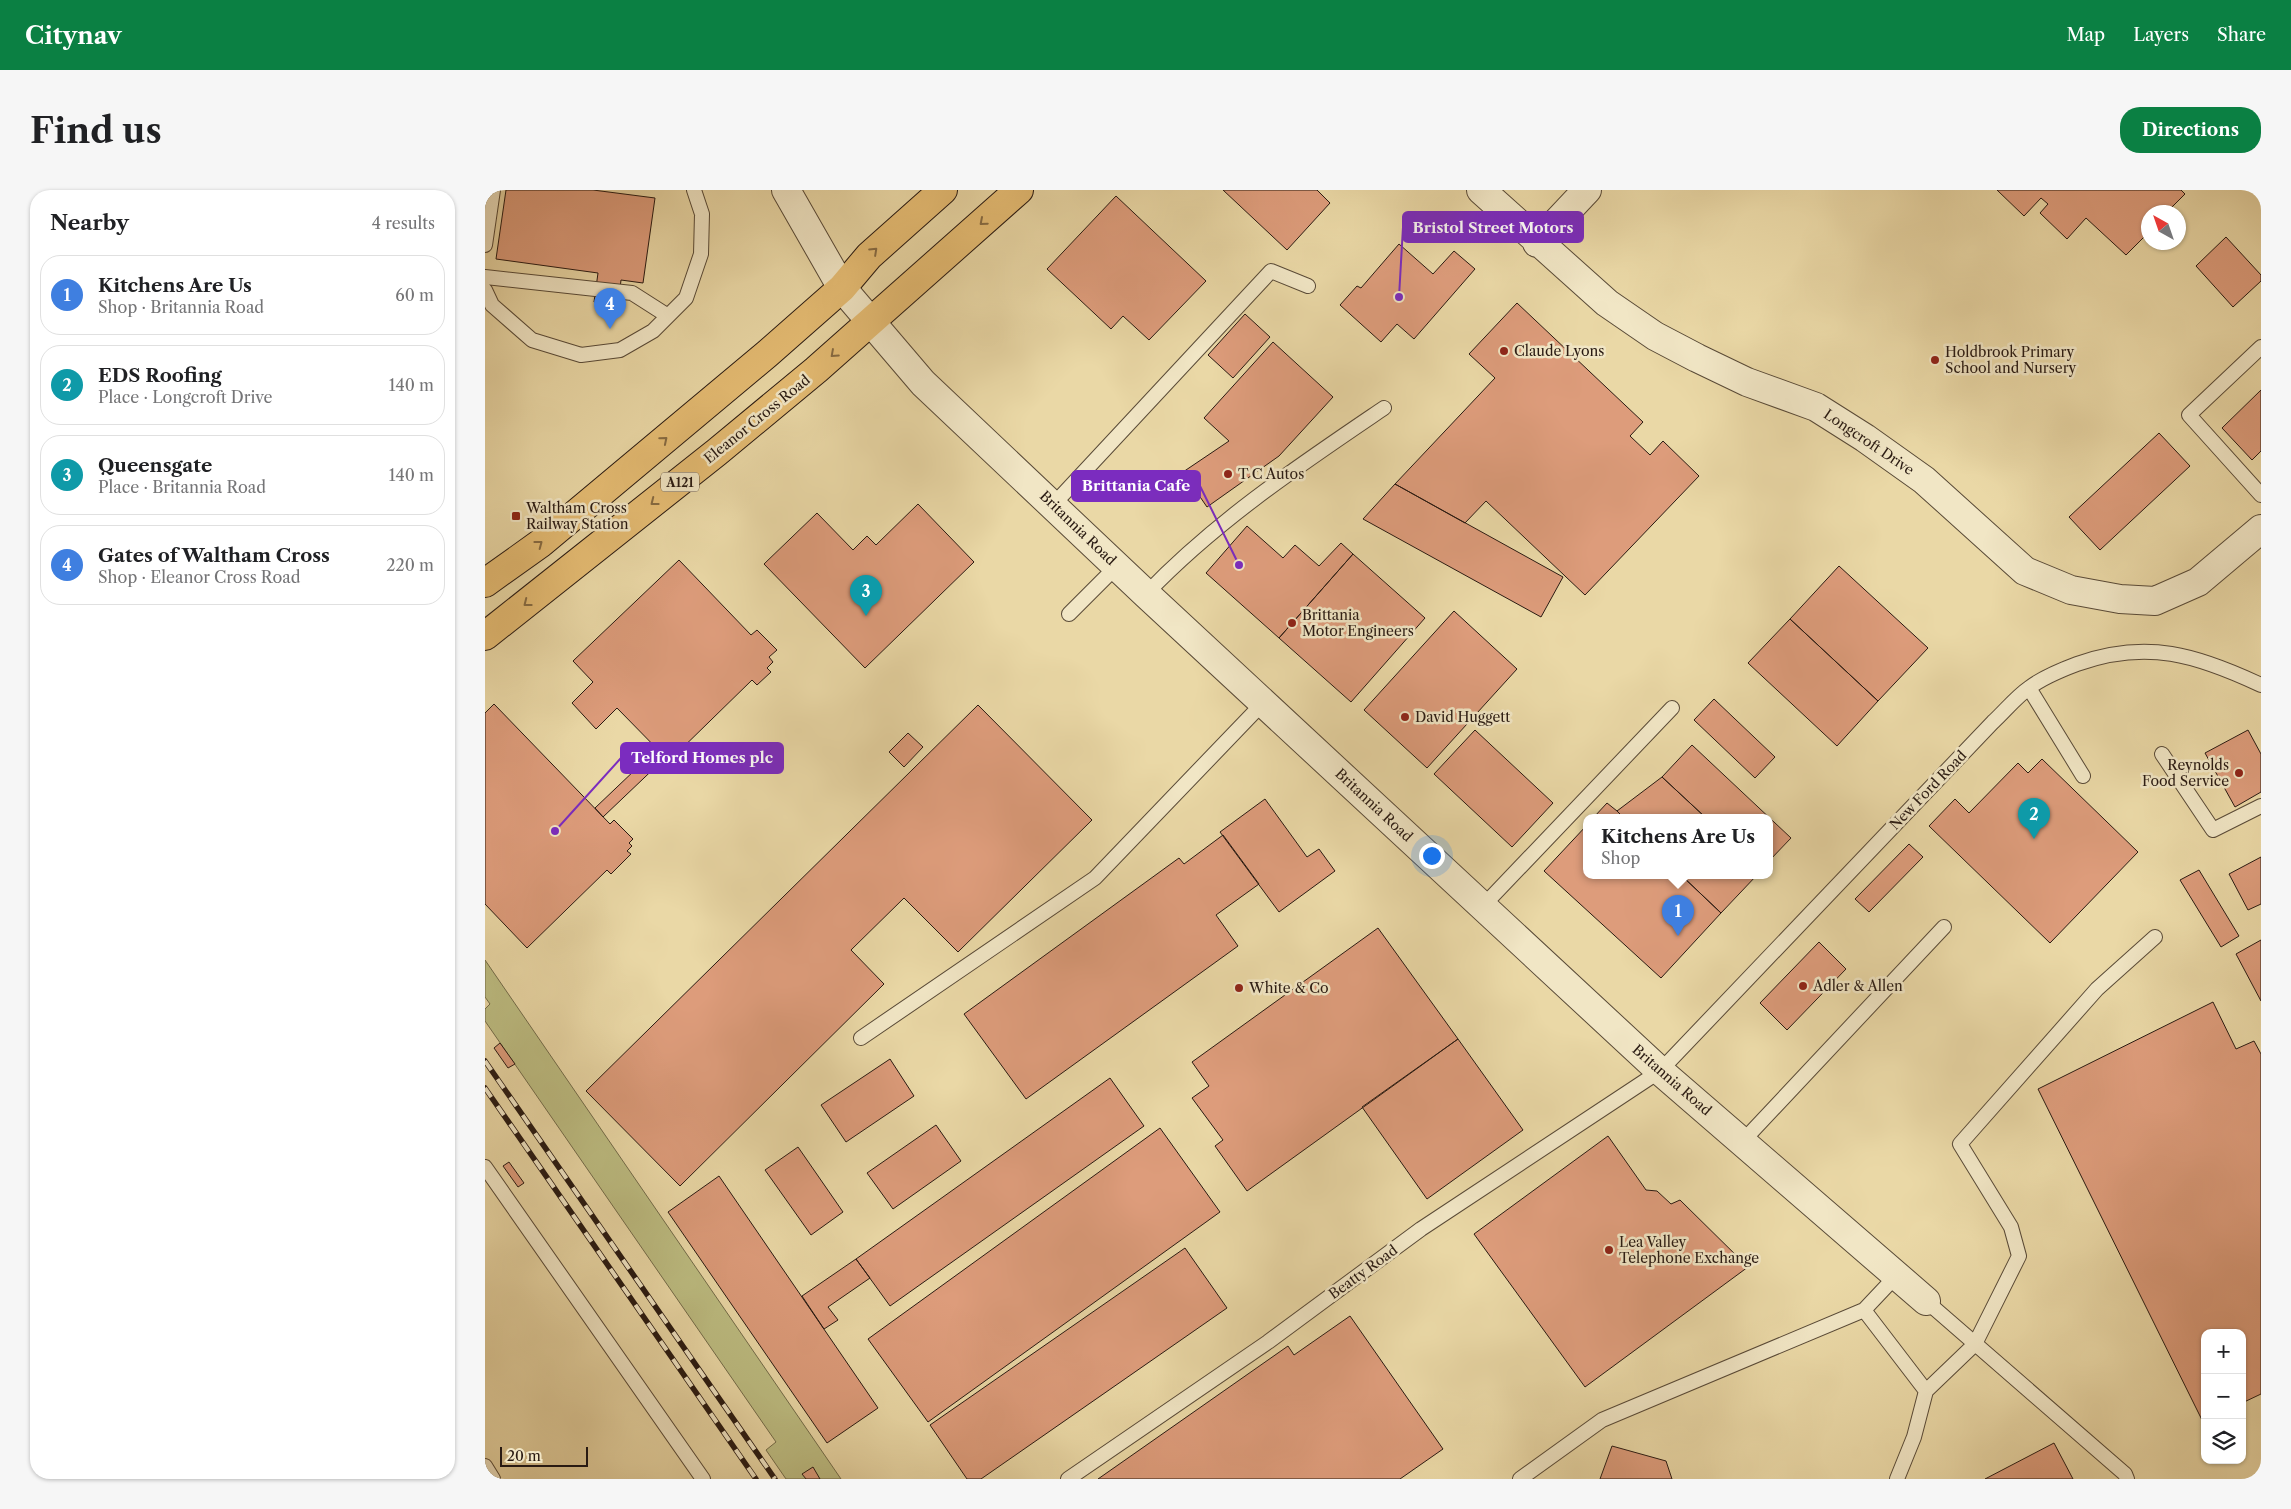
<!DOCTYPE html>
<meta charset="utf-8">
<style>
:root{--surface:#fff;--page:#f6f6f6;--text:#202124;--muted:#757577;--line:#e0e0e0;--accent:#0b8043}
body{margin:0;font-family:"Libre Caslon Text",serif;background:var(--page);color:var(--text)}
.controls{position:absolute;right:15px;bottom:15px;display:grid;overflow:hidden;border-radius:10px;box-shadow:0 1px 4px #0004}
.controls button{width:45px;height:45px;display:grid;place-items:center;padding:0;border:0;border-bottom:1px solid var(--line);background:var(--surface);color:var(--text);font:25px sans-serif}
.compass{position:absolute;left:1656px;top:15px;width:45px;height:45px;border-radius:50%;background:var(--surface);box-shadow:0 1px 4px #0004;rotate:320deg}
.scale{position:absolute;left:15px;bottom:12px;width:88px;box-sizing:border-box;padding-left:5px;border:2px solid #291a12;border-top:0;font-size:14px;line-height:18px;white-space:nowrap;color:#291a12;-webkit-text-stroke:4px #f1e6c5;paint-order:stroke}
.you{position:absolute;left:946px;top:665px;width:18px;height:18px;margin:-12px;border:4px solid #fff;border-radius:50%;background:#1a73e8;box-shadow:0 0 0 8px #1a73e833}
.badge{display:grid;place-items:center;width:32px;height:32px;border-radius:50%;background:var(--accent);color:#fff;font-size:16px;font-weight:700}
.pin{position:absolute;translate:-50% -41px;filter:drop-shadow(0 1px 2px #0008)}
.pin::after{content:'';position:absolute;top:26px;width:18px;height:15px;background:inherit;clip-path:polygon(0 0,100% 0,50% 100%)}
.popup{position:absolute;left:1098px;top:624px;width:190px;height:65px;box-sizing:border-box;display:grid;place-content:center;border-radius:10px;background:var(--surface);filter:drop-shadow(0 1px 4px #0005);font-size:16px;white-space:nowrap;color:var(--muted)}
.popup b{font-size:19px;color:var(--text)}
.popup::after{content:'';position:absolute;left:50%;top:100%;margin-left:-10px;border:10px solid transparent;border-top-color:var(--surface)}
.list{margin:0;padding:0;list-style:none}
h2{display:flex;justify-content:space-between;align-items:center;height:65px;margin:0;padding:0 20px;font-size:21px}
h2 small{font-size:16px;font-weight:400;color:var(--muted)}
.list li{display:grid;grid-template-columns:32px 1fr auto;gap:15px;align-items:center;box-sizing:border-box;height:80px;margin:0 10px 10px;padding:0 10px;border:1px solid var(--line);border-radius:20px}
.list b{display:block;font-size:19px;white-space:nowrap}
.list p{margin:0;font-size:16px;white-space:nowrap;color:var(--muted)}
.list em{font-size:16px;font-style:normal;color:var(--muted)}
.icon{flex:none;width:28px;height:28px;fill:none;stroke:currentColor;stroke-width:2;stroke-linecap:round;stroke-linejoin:round}
.map{position:relative;flex:none;width:1776px;height:1289px;overflow:hidden;border-radius:20px}
header{display:flex;align-items:center;gap:30px;box-sizing:border-box;height:70px;padding:0 25px;background:var(--accent);color:#fff}
header strong{font-size:24px}
nav{display:flex;gap:28px;margin-inline-start:auto;font-size:18px}
.intro{display:flex;align-items:center;justify-content:space-between;box-sizing:border-box;height:120px;padding:0 30px}
h1{margin:0;font-size:35px}
.button{padding:12px 22px;border-radius:20px;background:var(--accent);color:#fff;font-size:18px;font-weight:700}
main{display:flex;gap:30px;padding:0 30px}
aside{flex:1;background:var(--surface);border-radius:20px;box-shadow:0 1px 4px #0004}
.map>svg:first-child{display:block}
.green{fill:#bdbd82;stroke:#736c4a}
.building{fill:#dd9c7b;stroke:#291a12}
.lines{fill:none;stroke-linecap:round;stroke-linejoin:round}
.service-casing{stroke:#594a37;stroke-width:16}
.minor-casing{stroke:#594a37;stroke-width:30}
.primary-casing{stroke:#291a12;stroke-width:30}
.service{stroke:#f1e6c5;stroke-width:14}
.minor{stroke:#f1e6c5;stroke-width:28}
.primary{stroke:#e5bc73;stroke-width:28}
.rail-casing{stroke:#291a12;stroke-width:5.5}
.rail{stroke:#f1e6c5;stroke-width:4;stroke-dasharray:11;stroke-linecap:butt}
.oneway{stroke:#876b42}
.poi-dot{fill:#8f2418;stroke:#f1e6c5;stroke-width:2}
.labels{text-anchor:middle;dominant-baseline:central;stroke-width:5;stroke-linejoin:round;paint-order:stroke}
.shield{fill:#f1e6c5;stroke:#655748;stroke-width:1}
.shield-label{font-size:12px;font-weight:bold;fill:#291a12}
.poi-label{font-size:14px;fill:#291a12;stroke:#f1e6c5;text-anchor:start}
.street-label{font-size:14px;fill:#291a12;stroke:#f1e6c5}
.leader{fill:none;stroke:#7b2cbf;stroke-width:2}
.callout-dot{fill:#7b2cbf;stroke:#f1e6c5;stroke-width:2}
.callout{fill:#7b2cbf;stroke:#7b2cbf;stroke-width:2}
.callout-label{font-size:15px;text-anchor:middle;font-weight:bold;fill:#fff}
</style>
<header>
<strong>Citynav</strong>
<nav><a>Map</a><a>Layers</a><a>Share</a></nav>
</header>
<div class="intro"><h1>Find us</h1><a class="button">Directions</a></div>
<main>
<aside>
<h2>Nearby<small>4 results</small></h2>
<ul class="list">
<li><span class="badge" style="background:#3f7fe0">1</span><div><b>Kitchens Are Us</b><p>Shop · Britannia Road</p></div><em>60 m</em></li>
<li><span class="badge" style="background:#0f9aa8">2</span><div><b>EDS Roofing</b><p>Place · Longcroft Drive</p></div><em>140 m</em></li>
<li><span class="badge" style="background:#0f9aa8">3</span><div><b>Queensgate</b><p>Place · Britannia Road</p></div><em>140 m</em></li>
<li><span class="badge" style="background:#3f7fe0">4</span><div><b>Gates of Waltham Cross</b><p>Shop · Eleanor Cross Road</p></div><em>220 m</em></li>
</ul>
</aside>
<div class="map">
<svg width="1776" height="1289" viewBox="0 0 1776 1289">
<rect width="100%" height="100%" fill="#ead8a6"/>
<filter id="stains"><feTurbulence type="fractalNoise" baseFrequency=".004" numOctaves="4"/><feColorMatrix values="0 0 0 0 .2 0 0 0 0 .09 0 0 0 0 .02 0 0 0 .5 -.17"/></filter>
<radialGradient id="worn" r=".72"><stop offset=".6" stop-color="#630" stop-opacity="0"/><stop offset="1" stop-color="#630" stop-opacity=".3"/></radialGradient>
<!-- green -->
<path class="green" d="M 0,770 L 356,1289 L 301,1289 L 281,1260 L 291,1252 L 0,831 L 0,819 L 5,814 L 0,807 Z"/>
<!-- building -->
<path class="building" d="M 21,0 L 108,0 L 170,8 L 158,93 L 136,90 L 133,116 L 109,112 L 113,83 L 11,69 Z
M 738,0 L 832,0 L 845,13 L 802,60 Z
M 1512,0 L 1696,0 L 1700,4 L 1682,22 L 1664,22 L 1664,42 L 1641,65 L 1601,28 L 1582,49 L 1555,23 L 1563,14 L 1556,8 L 1539,26 Z
M 631,6 L 721,91 L 664,150 L 638,126 L 626,139 L 562,79 Z
M 1741,47 L 1776,85 L 1776,91 L 1748,117 L 1711,76 Z
M 914,54 L 948,84 L 969,61 L 990,79 L 929,149 L 912,134 L 896,152 L 855,115 L 872,96 L 876,98 Z
M 1032,113 L 1158,232 L 1145,246 L 1165,265 L 1178,251 L 1214,286 L 1100,405 L 1001,311 L 980,333 L 910,294 L 1010,188 L 984,164 Z
M 760,124 L 785,147 L 748,188 L 723,165 Z
M 788,152 L 848,207 L 794,266 L 722,317 L 698,282 L 744,251 L 719,228 Z
M 1776,200 L 1776,261 L 1767,270 L 1737,238 Z
M 1674,243 L 1705,276 L 1615,360 L 1584,327 Z
M 910,294 L 1078,387 L 1056,427 L 878,329 Z
M 433,314 L 489,372 L 380,478 L 279,374 L 332,323 L 368,360 L 382,346 L 391,355 Z
M 762,336 L 798,368 L 810,355 L 834,376 L 856,353 L 868,364 L 794,448 L 721,383 Z
M 868,364 L 940,428 L 866,512 L 794,448 Z
M 194,370 L 266,445 L 272,440 L 292,460 L 284,467 L 288,472 L 282,478 L 286,482 L 272,495 L 267,490 L 184,571 L 132,518 L 111,539 L 87,513 L 108,492 L 88,471 Z
M 1354,376 L 1443,458 L 1393,511 L 1305,429 Z
M 969,421 L 1032,479 L 942,578 L 879,520 Z
M 1305,429 L 1393,511 L 1352,556 L 1263,473 Z
M 1229,509 L 1290,567 L 1270,588 L 1209,530 Z
M 9,514 L 125,634 L 129,630 L 148,649 L 144,653 L 147,656 L 142,661 L 146,664 L 126,684 L 122,680 L 42,758 L 0,714 L 0,523 Z
M 493,515 L 607,630 L 473,762 L 419,708 L 366,760 L 399,794 L 195,996 L 101,901 Z
M 990,540 L 1068,613 L 1027,657 L 949,584 Z
M 1763,540 L 1776,564 L 1776,602 L 1750,617 L 1720,563 Z
M 423,543 L 438,557 L 419,577 L 404,562 Z
M 1207,555 L 1306,648 L 1284,671 L 1284,627 L 1220,627 L 1177,587 Z
M 172,559 L 180,568 L 118,627 L 110,618 Z
M 1557,569 L 1653,662 L 1565,753 L 1444,636 L 1470,609 L 1484,623 L 1533,573 L 1543,583 Z
M 1177,587 L 1220,627 L 1138,627 L 1132,621 Z
M 780,609 L 822,667 L 834,659 L 850,681 L 794,722 L 735,642 Z
M 1122,613 L 1132,621 L 1138,627 L 1109,627 Z
M 1102,635 L 1102,685 L 1196,685 L 1236,723 L 1176,788 L 1059,681 Z
M 738,645 L 774,694 L 731,725 L 753,756 L 541,909 L 479,824 L 694,668 L 699,674 Z
M 1424,654 L 1438,667 L 1384,722 L 1370,709 Z
M 1776,667 L 1776,714 L 1763,720 L 1744,684 Z
M 1714,680 L 1754,746 L 1736,757 L 1695,690 Z
M 1196,685 L 1272,685 L 1236,723 Z
M 893,738 L 973,849 L 762,1001 L 730,956 L 738,950 L 707,908 L 724,896 L 707,872 Z
M 1776,750 L 1776,811 L 1751,764 Z
M 1334,752 L 1361,779 L 1302,840 L 1275,813 Z
M 1728,812 L 1751,859 L 1769,851 L 1776,864 L 1776,1204 L 1757,1213 L 1757,1143 L 1720,1143 L 1718,1232 L 1553,899 Z
M 973,849 L 1038,940 L 942,1009 L 877,917 Z
M 15,853 L 30,874 L 23,878 L 9,858 Z
M 405,869 L 429,906 L 361,952 L 336,915 Z
M 625,888 L 659,936 L 405,1116 L 371,1069 Z
M 451,935 L 476,971 L 408,1019 L 382,983 Z
M 675,938 L 735,1022 L 443,1232 L 383,1149 Z
M 1123,946 L 1161,1000 L 1172,1001 L 1186,1014 L 1195,1010 L 1263,1077 L 1100,1197 L 989,1044 Z
M 313,957 L 358,1022 L 326,1045 L 280,980 Z
M 24,972 L 39,993 L 33,997 L 18,976 Z
M 234,986 L 393,1218 L 342,1253 L 183,1022 Z
M 700,1058 L 742,1118 L 496,1289 L 482,1289 L 445,1235 Z
M 371,1069 L 385,1088 L 343,1117 L 353,1130 L 339,1139 L 317,1106 Z
M 865,1126 L 958,1259 L 915,1289 L 613,1289 L 803,1156 L 809,1165 Z
M 1569,1253 L 1588,1289 L 1500,1289 Z
M 1127,1256 L 1181,1271 L 1187,1289 L 1115,1289 Z
M 328,1277 L 335,1289 L 321,1289 L 317,1284 Z"/>
<g class="lines">
<!-- service casing -->
<g class="service-casing">
<path id="service" d="M 0,55 L 8,0
M 0,87 L 147,103 L 183,126
M 0,100 L 7,115 L 47,150 L 96,165 L 135,160 L 168,141 L 201,108 L 216,64 L 217,24 L 209,0
M 1776,157 L 1704,225 L 1776,305
M 569,314 L 786,81 L 823,96
M 661,404 C 732,330 815,275 899,218
M 584,424 L 632,376
M 1544,498 L 1598,586
M 1677,564 L 1728,640 L 1776,616
M 998,716 L 1187,518
M 376,848 L 610,688 L 779,512
M 1258,951 L 1459,737
M 0,977 L 218,1289
M 1441,1111 L 1640,1284 L 1642,1289
M 1379,1120 L 1412,1085
M 0,1276 L 8,1289
M 583,1289 L 783,1152 L 936,1039 L 1175,881 L 1508,532 C 1520,521 1531,507 1544,498 C 1558,487 1576,480 1592,474 C 1662,449 1712,465 1776,495
M 1035,1289 L 1117,1230 L 1379,1120 L 1441,1201
M 1412,1289 L 1429,1247 L 1441,1201 L 1490,1154 L 1534,1066 L 1526,1037 L 1475,954 L 1612,799 L 1670,747"/>
</g>
<!-- minor casing -->
<g class="minor-casing">
<path id="minor" d="M 301,0 L 357,98 L 438,193 L 661,404 L 1175,881 L 1441,1111
M 996,0 L 1122,113 L 1170,146 L 1212,168 L 1262,192 L 1331,217 L 1380,248 L 1439,290 L 1540,381 L 1586,400 L 1635,409 L 1670,411 L 1713,392 L 1776,339
M 1052,53 L 1102,0"/>
</g>
<!-- primary casing -->
<g class="primary-casing">
<path id="primary" d="M 0,393 L 56,353 L 282,164 L 357,98 L 384,66 L 458,0
M 0,446 L 232,262 L 331,180 L 534,0"/>
</g>
<!-- service -->
<use href="#service" class="service"/>
<!-- minor -->
<use href="#minor" class="minor"/>
<!-- primary -->
<use href="#primary" class="primary"/>
<!-- rail casing -->
<g class="rail-casing">
<path id="rail" d="M 0,871 L 290,1289
M 0,898 L 271,1289"/>
</g>
<!-- rail -->
<use href="#rail" class="rail"/>
</g>
<!-- one-way arrows -->
<defs><path id="oneway-chevron" d="M-2-3.5L2.5 0L-2 3.5" fill="none" stroke-width="1.6" stroke-linecap="round" stroke-linejoin="round" transform="scale(1.25)"/></defs>
<g class="oneway">
<use href="#oneway-chevron" transform="translate(498 32) rotate(139)"/>
<use href="#oneway-chevron" transform="translate(389 61) rotate(-43)"/>
<use href="#oneway-chevron" transform="translate(349 164) rotate(138)"/>
<use href="#oneway-chevron" transform="translate(179 250) rotate(-40)"/>
<use href="#oneway-chevron" transform="translate(169 312) rotate(142)"/>
<use href="#oneway-chevron" transform="translate(54 354) rotate(-37)"/>
<use href="#oneway-chevron" transform="translate(42 413) rotate(142)"/>
</g>
<!-- markers -->
<g class="poi-dot">
<circle cx="1019" cy="161" r="5"/>
<circle cx="1450" cy="170" r="5"/>
<circle cx="743" cy="284" r="5"/>
<rect x="26" y="321" width="10" height="10" rx="2.5"/>
<circle cx="807" cy="433" r="5"/>
<circle cx="920" cy="527" r="5"/>
<circle cx="1754" cy="583" r="5"/>
<circle cx="1318" cy="796" r="5"/>
<circle cx="754" cy="798" r="5"/>
<circle cx="1124" cy="1060" r="5"/>
</g>
<g class="labels">
<!-- shield labels -->
<rect class="shield" x="176" y="282.5" width="38" height="19" rx="4"/>
<g class="shield-label">
<text x="195" y="292">A121</text>
</g>
<!-- poi labels -->
<g class="poi-label">
<text x="1029" y="161">Claude Lyons</text>
<text x="1460" y="162">Holdbrook Primary<tspan x="1460" dy="16">School and Nursery</tspan></text>
<text x="753" y="284">T C Autos</text>
<text x="41" y="318">Waltham Cross<tspan x="41" dy="16">Railway Station</tspan></text>
<text x="817" y="425">Brittania<tspan x="817" dy="16">Motor Engineers</tspan></text>
<text x="930" y="527">David Huggett</text>
<text x="1744" y="575" text-anchor="end">Reynolds<tspan x="1744" dy="16">Food Service</tspan></text>
<text x="1328" y="796">Adler &amp; Allen</text>
<text x="764" y="798">White &amp; Co</text>
<text x="1134" y="1052">Lea Valley<tspan x="1134" dy="16">Telephone Exchange</tspan></text>
</g>
<!-- street labels -->
<g class="street-label">
<text transform="translate(272 229) rotate(-39)">Eleanor Cross Road</text>
<text transform="translate(1384 252) rotate(34)">Longcroft Drive</text>
<text transform="translate(593 338) rotate(44)">Britannia Road</text>
<text transform="translate(1443 600) rotate(-46)">New Ford Road</text>
<text transform="translate(889 615) rotate(43)">Britannia Road</text>
<text transform="translate(1187 890) rotate(41)">Britannia Road</text>
<text transform="translate(878 1082) rotate(-36)">Beatty Road</text>
</g>
</g>
<!-- callouts -->
<path class="leader" d="M914 107L918 37M754 375L715 296M70 641L136 568"/>
<g class="callout-dot">
<circle cx="914" cy="107" r="5"/>
<circle cx="754" cy="375" r="5"/>
<circle cx="70" cy="641" r="5"/>
</g>
<g class="callout">
<rect x="918" y="22" width="180" height="30" rx="5"/>
<rect x="587" y="281" width="128" height="30" rx="5"/>
<rect x="136" y="553" width="162" height="30" rx="5"/>
</g>
<g class="callout-label">
<text x="1008" y="43">Bristol Street Motors</text>
<text x="651" y="301">Brittania Cafe</text>
<text x="217" y="573">Telford Homes plc</text>
</g>
<rect width="100%" height="100%" filter="url(#stains)"/>
<rect width="100%" height="100%" fill="url(#worn)"/>
</svg>
<div class="controls">
<button>+</button>
<button>−</button>
<button><svg class="icon" aria-label="layers" viewBox="0 0 24 24"><path d="M12 4l9 5-9 5-9-5zM3 14l9 5 9-5"/></svg></button>
</div>
<svg class="compass" viewBox="-18 -18 36 36"><path d="M0-13l5 13h-10z" fill="#e53935"/><path d="M0 13l5-13h-10z" fill="#757577"/></svg>
<div class="scale">20 m</div>
<div class="you"></div>
<div class="pin badge" style="left:1193px;top:746px;background:#3f7fe0">1</div>
<div class="popup"><b>Kitchens Are Us</b>Shop</div>
<div class="pin badge" style="left:1549px;top:649px;background:#0f9aa8">2</div>
<div class="pin badge" style="left:381px;top:426px;background:#0f9aa8">3</div>
<div class="pin badge" style="left:125px;top:139px;background:#3f7fe0">4</div>
</div>
</main>
